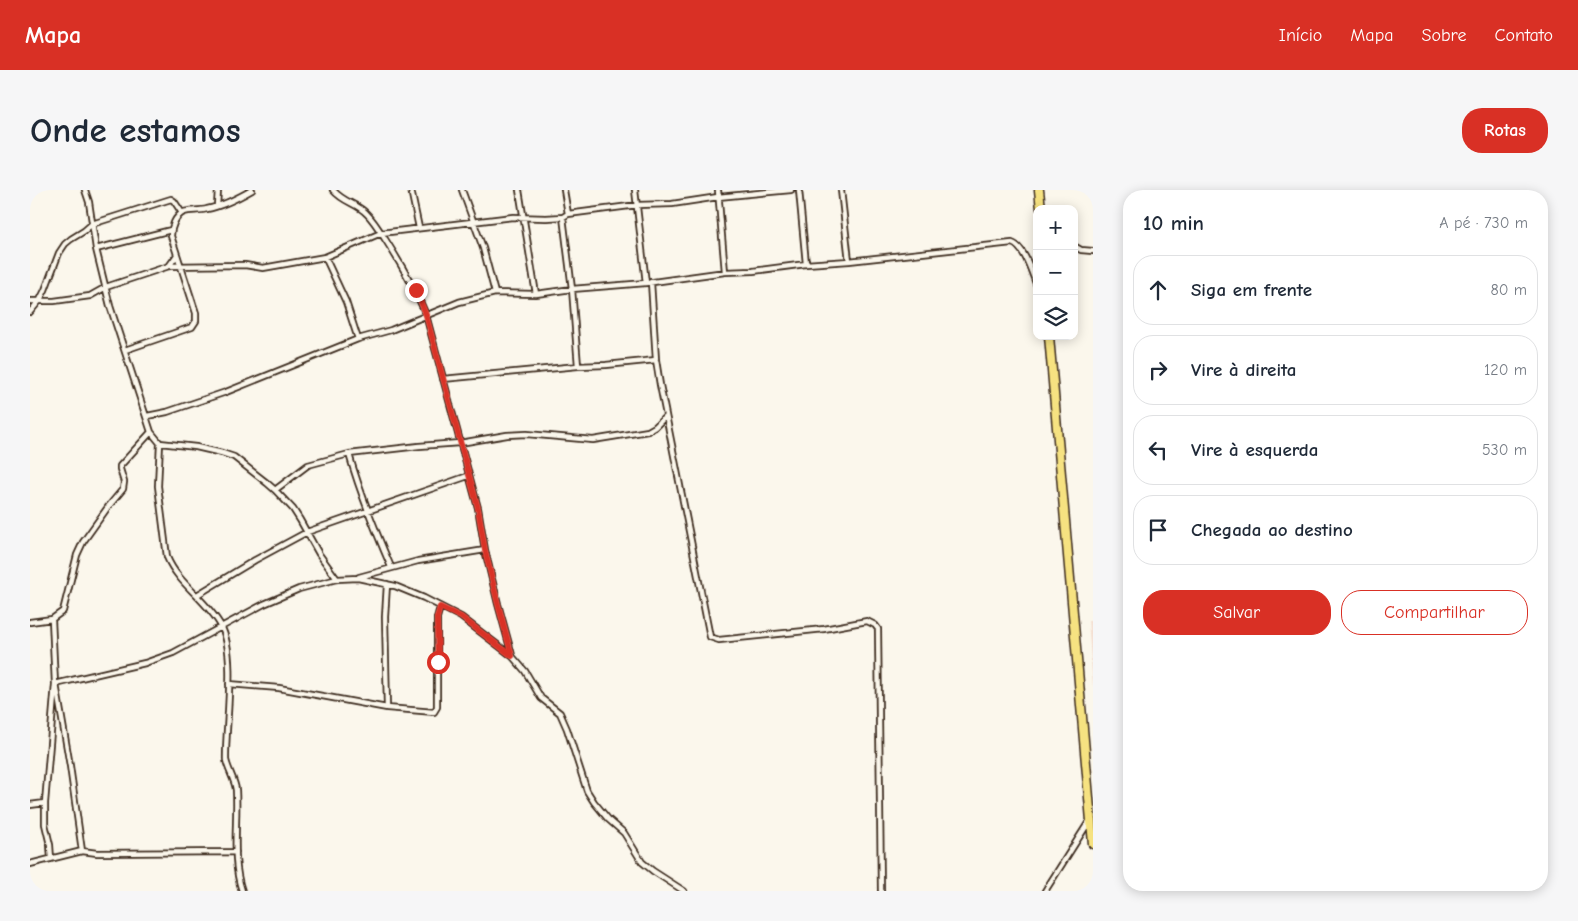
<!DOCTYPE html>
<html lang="pt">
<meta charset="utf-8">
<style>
:root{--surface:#fff;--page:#f6f6f7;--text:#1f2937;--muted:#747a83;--line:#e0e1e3;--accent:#d93025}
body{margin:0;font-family:"Comic Neue",sans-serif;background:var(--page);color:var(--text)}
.controls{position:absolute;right:15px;top:15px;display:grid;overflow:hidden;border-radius:10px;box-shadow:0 2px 12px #0003}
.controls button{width:45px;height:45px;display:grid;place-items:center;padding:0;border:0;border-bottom:1px solid var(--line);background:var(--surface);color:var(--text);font:25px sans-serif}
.stop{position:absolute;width:15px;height:15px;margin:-11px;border:4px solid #d93025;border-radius:50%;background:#fff}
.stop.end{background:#d93025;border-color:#fff;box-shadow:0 1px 5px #0008}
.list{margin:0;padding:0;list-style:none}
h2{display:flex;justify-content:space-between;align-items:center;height:65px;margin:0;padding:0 20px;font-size:21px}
h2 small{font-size:16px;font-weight:400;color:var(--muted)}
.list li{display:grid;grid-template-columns:32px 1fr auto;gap:15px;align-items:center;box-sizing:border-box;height:70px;margin:0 10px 10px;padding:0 10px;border:1px solid var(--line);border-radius:20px}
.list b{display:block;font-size:19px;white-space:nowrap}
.list em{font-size:16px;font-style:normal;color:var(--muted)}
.actions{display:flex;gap:10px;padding:15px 20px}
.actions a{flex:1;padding:11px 0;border:1px solid var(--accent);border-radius:20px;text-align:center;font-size:18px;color:var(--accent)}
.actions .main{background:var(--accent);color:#fff}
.icon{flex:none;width:28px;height:28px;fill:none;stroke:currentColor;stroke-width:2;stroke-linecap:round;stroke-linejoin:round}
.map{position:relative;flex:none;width:1063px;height:701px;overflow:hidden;border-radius:20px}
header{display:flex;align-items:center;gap:30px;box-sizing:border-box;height:70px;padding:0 25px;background:var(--accent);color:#fff}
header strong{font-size:24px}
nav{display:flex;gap:28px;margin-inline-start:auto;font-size:18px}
.intro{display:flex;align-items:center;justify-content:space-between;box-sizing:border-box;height:120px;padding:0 30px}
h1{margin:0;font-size:35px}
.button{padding:12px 22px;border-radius:20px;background:var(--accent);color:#fff;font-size:18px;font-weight:700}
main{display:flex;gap:30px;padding:0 30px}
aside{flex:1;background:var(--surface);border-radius:20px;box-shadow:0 2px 12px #0003}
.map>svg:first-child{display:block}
.built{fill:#f4e0d3}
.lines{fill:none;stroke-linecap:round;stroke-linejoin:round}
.street-casing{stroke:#3b2a1e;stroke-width:8}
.primary-casing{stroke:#3b2a1e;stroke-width:11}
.street{stroke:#fbf7ec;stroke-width:4.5}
.primary{stroke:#f6e281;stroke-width:8}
.route{stroke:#d93025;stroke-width:6}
</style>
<header>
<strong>Mapa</strong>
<nav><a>Início</a><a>Mapa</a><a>Sobre</a><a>Contato</a></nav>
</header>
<div class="intro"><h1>Onde estamos</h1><a class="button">Rotas</a></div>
<main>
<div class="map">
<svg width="1063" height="701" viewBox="0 0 1063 701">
<rect width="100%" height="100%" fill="#fbf7ec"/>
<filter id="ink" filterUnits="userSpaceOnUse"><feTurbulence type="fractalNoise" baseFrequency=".02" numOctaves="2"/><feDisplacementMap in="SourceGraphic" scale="10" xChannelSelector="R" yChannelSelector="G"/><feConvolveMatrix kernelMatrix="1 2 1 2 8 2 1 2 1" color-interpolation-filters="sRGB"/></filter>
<g filter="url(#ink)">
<!-- built -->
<path class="built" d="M 1058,430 L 1063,430 L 1063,497 Z"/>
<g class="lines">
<!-- street casing -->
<g class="street-casing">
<path id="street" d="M 55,0 L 59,12 L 66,59 L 80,116 L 121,242 L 130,253 L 128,296 L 137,367 C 148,394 177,410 191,436 C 207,464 195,536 196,570 C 198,580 205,590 206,600 C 208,634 201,669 212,701
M 303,0 C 314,13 327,13 337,24 C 344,31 350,41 355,49 C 371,74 385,98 396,125 L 448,318 L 455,360 L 468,414 L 482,465
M 381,0 L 389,38
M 432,0 L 453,58 L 465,103
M 489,0 L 506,104
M 534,0 L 538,24
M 605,0 L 616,93
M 688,0 L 695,82
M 769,0 L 776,74
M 811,0 L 819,71
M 187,16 L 188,0
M 533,27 L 542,99 L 548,176
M 1044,56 L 1051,60 L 1063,61
M 66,59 L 141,40
M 295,67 L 316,112 L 328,149
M 139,76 L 147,65
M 621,92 L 626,170 L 630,195 L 680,447 L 689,450 L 794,439 L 837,431 L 845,435 L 848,439 L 851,701
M 0,111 L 24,111 L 60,106 L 76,97 L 139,76 L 215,75 L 233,78 L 295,67 L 351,43 L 483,27 L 516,28 L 533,27 L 538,24 L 607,15 L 642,14 L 688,7 L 761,0
M 0,122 L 10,110 L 15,100 L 29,63 L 35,54 L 41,49 L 54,41 L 62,34 L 141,9 L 144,11 L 152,23
M 95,160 L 162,137 L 166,131 L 166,123 L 141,46 C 141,38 145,26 154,22 C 160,20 170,21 177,19 C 193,16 208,8 222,0
M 413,189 L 548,176 L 576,175 L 626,170
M 117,226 L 137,222 L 196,202 L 328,149 L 361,140 L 429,112 L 465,103 L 506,104 L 542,99 L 616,93 L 695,82 L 723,81 L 776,74 L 819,71 L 982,53 C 995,57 1002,84 1007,96
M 130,253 L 166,257 L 192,263 L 204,267 L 237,293 L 245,300 L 263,319 L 270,330 L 289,364 L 307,389
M 319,264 C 330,303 345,340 361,377
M 245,300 L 278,275 L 319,264 L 389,256 L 430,253 L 477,245 L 497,244 L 563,250 L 618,241 L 625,237 L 636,226
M 329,387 L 388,371 L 455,360
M 357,394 L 355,427 L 357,518
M 167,405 L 225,370 L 277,342 L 438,286
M 0,432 L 22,429 L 33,421 L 47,365 L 53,352 L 78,317 L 93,299 L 94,292 L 90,279 L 90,276 L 121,242
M 25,494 L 115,473 L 143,463 L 234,414 L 269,399 L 307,389 L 328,388 L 365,396 L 394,408 L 431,427 L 482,466 L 495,481 L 511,508 L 530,523 L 537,539 L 557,601 L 564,612 L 578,629 L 594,643 L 612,672 L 623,681 L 654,701
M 26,494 L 40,576 L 52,661 L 67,663 L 206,662
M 199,494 L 249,498 L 357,518 L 404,522 L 407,517 L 407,428 L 410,417
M 0,615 L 15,613
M 21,669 L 20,655 L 15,634 L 15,613 L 25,494 L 22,429
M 0,674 L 52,661
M 1015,701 L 1060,630"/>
</g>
<!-- primary casing -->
<g class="primary-casing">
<path id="primary" d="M 1009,0 L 1011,19
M 1019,146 L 1063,654"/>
</g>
<!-- street -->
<use href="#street" class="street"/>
<!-- primary -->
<use href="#primary" class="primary"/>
</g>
</g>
<g class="lines" filter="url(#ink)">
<!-- route -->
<path class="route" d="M 386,100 L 396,125 L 448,318 L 455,360 L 468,414 L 482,466 L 431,427 L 410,417 L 407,428 L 408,472"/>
</g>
</svg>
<div class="controls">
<button>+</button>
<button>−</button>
<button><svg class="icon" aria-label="layers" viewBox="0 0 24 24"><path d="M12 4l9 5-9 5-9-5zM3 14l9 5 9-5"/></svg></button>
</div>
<div class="stop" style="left:408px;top:472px"></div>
<div class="stop end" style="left:386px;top:100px"></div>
</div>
<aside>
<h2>10 min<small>A pé · 730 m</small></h2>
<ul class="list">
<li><svg class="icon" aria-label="ahead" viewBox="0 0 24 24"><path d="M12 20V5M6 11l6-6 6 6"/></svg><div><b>Siga em frente</b></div><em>80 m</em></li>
<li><svg class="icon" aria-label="right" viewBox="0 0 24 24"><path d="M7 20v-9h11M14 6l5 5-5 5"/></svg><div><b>Vire à direita</b></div><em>120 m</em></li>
<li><svg class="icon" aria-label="left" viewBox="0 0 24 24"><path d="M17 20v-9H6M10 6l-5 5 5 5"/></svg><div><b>Vire à esquerda</b></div><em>530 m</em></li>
<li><svg class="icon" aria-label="arrive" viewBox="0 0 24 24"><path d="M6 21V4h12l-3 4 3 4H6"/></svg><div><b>Chegada ao destino</b></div></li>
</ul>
<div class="actions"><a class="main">Salvar</a><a>Compartilhar</a></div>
</aside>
</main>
